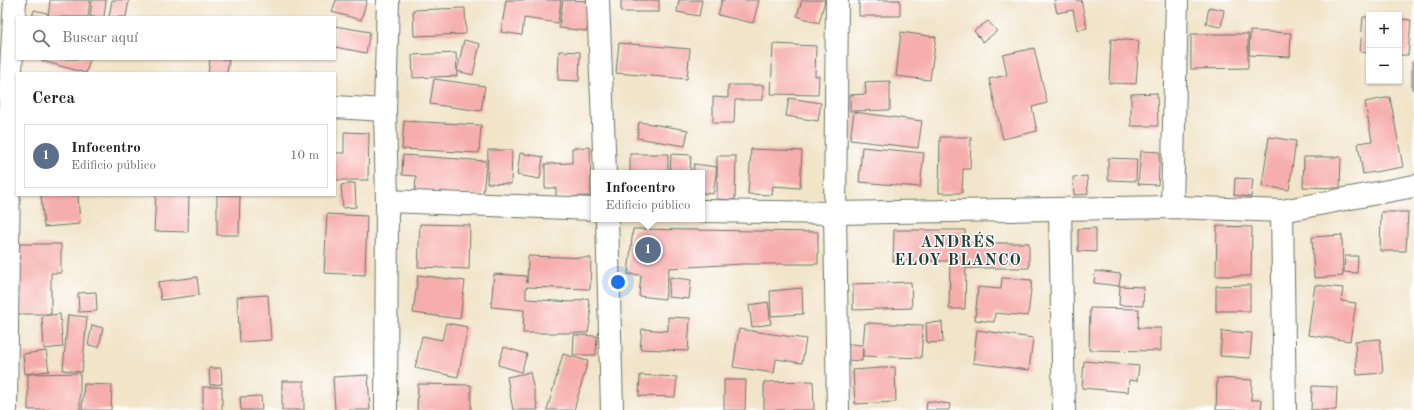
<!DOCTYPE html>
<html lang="es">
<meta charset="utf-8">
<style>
body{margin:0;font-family:"Old Standard TT",serif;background:#f6f6f6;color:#202124}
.controls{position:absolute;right:12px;top:12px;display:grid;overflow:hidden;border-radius:0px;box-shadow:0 1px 3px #0004}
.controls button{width:36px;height:36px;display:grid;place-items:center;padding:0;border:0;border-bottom:1px solid #e0e0e0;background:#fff;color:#202124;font:20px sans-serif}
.you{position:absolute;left:618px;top:282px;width:14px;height:14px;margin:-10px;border:3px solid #fff;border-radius:50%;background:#1a73e8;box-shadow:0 0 0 6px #1a73e833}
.badge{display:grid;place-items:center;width:26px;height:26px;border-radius:50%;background:#b5179e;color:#fff;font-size:13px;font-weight:700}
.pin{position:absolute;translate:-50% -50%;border:2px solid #fff;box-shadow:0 1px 4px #0006}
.popup{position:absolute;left:591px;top:170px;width:114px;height:52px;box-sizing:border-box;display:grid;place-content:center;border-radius:0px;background:#fff;filter:drop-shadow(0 1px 3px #0005);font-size:13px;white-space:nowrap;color:#757577}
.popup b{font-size:15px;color:#202124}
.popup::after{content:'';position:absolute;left:50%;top:100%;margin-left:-8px;border:8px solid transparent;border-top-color:#fff}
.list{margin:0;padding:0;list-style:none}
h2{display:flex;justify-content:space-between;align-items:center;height:52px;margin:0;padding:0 16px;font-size:17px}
h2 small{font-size:13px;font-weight:400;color:#757577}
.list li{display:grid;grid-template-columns:26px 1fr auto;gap:12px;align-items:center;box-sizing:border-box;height:64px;margin:0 8px 8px;padding:0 8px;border:1px solid #e0e0e0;border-radius:0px}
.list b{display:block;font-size:15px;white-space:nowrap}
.list p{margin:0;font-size:13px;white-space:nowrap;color:#757577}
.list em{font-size:13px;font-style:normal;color:#757577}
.icon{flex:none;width:22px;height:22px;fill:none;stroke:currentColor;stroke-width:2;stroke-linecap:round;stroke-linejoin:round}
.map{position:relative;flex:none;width:1414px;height:410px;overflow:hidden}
.search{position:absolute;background:#fff;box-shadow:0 1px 3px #0004;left:16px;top:16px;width:320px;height:44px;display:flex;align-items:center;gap:10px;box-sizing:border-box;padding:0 14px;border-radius:0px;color:#757577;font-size:15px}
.panel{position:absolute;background:#fff;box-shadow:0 1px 3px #0004;left:16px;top:72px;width:320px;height:124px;border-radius:0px}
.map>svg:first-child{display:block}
.building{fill:#f6aeac}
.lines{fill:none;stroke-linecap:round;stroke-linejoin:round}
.minor-casing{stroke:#687768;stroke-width:24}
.minor{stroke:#fff;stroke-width:22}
.labels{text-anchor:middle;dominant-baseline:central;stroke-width:3;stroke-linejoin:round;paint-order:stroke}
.district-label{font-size:16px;font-weight:bold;letter-spacing:1px;fill:#1f3d34;stroke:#fff}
</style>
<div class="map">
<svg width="1414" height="410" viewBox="0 0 1414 410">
<rect width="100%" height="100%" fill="#fff"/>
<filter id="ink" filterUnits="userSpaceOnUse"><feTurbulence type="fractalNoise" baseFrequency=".025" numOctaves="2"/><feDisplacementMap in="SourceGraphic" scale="8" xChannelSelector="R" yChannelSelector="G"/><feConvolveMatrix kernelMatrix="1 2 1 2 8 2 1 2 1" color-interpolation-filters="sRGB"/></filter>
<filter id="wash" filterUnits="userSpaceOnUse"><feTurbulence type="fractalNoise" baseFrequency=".012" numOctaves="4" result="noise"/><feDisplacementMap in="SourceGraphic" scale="16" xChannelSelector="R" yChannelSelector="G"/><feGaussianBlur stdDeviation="0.9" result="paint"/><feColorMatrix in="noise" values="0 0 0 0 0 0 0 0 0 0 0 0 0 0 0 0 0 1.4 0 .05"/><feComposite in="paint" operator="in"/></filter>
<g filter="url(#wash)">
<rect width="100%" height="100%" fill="#f1e4c9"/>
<g id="blocks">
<g class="building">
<path d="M50,0H90L88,17H48Z"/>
<path d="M92,0H106L104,17H90Z"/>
<path d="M112,0H129L126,17H109Z"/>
<path d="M336,0H367L361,20L332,12Z"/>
<path d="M506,0H561L558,23L524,18L522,35L501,32Z"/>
<path d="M563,0L591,1L587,31L559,28Z"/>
<rect x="621" y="0" width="38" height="12"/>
<path d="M679,0H702L699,16L677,12Z"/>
<path d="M722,0H759L753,23L718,15Z"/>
<path d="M802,0H825L819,23L797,16Z"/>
<rect x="859" y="0" width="41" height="16"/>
<path d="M1054,0H1081L1087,28L1077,30L1073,10L1057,13Z"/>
<path d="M1209,7L1224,10L1221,27L1206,24Z"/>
<path d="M465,8L466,34L414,36L413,10Z"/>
<path d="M34,10L47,13V17H32Z"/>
<path d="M1363,17H1369V53L1360,52Z"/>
<path d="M1399,19L1411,20L1408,55H1399Z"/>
<path d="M988,21L997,31L983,42L974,31Z"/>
<path d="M335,26L370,32L366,53L335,47Z"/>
<path d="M1250,31L1291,33L1290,57L1249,55Z"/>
<path d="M901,32L936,37L930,80L896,76Z"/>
<path d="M1191,34H1248V68L1191,69Z"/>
<path d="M1111,39L1139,41L1136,84L1109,83Z"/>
<path d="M464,40L480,44L473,75L457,71Z"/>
<path d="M619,43L690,49L687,79L616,73Z"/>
<path d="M773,44L816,46L815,76H819L818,95L771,94Z"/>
<path d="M1034,48L1047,103L1032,107L1037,131L1003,139L989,79L1007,75L1003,55Z"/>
<path d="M559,51L580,52L579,81L558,80Z"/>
<path d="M456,53L457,76L413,78L412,55Z"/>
<path d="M42,59H90L86,73L42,61Z"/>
<path d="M210,59H229L227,73H208Z"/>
<rect x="1412" y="62" width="2" height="27"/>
<path d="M434,79L485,86L481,111L430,104Z"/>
<path d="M890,81V110L850,111V95L866,94L865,82Z"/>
<path d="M728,85H763V100H735L734,123H713V97L728,98Z"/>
<path d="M1157,93L1158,126H1131V94Z"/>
<path d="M1390,97L1403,167L1363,174L1358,143L1372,141L1365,102Z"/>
<path d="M789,98L821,103L818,121L786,116Z"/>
<path d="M854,112L922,121L918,148L850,140Z"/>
<path d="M404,121L481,125L479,153L402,149Z"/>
<path d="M639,122L688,130L685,146L637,138Z"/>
<path d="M344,132L369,133L368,180H335V153H344Z"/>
<path d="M940,137H971L970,169H963L962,193H939Z"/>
<path d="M1269,137L1296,141L1289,190L1262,186Z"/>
<path d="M590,147L591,196L556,197V188H545V164L572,163V148Z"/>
<path d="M862,147L924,153L920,187L859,182Z"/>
<path d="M751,149L802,151L800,188L773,186L772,195L748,194Z"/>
<path d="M488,150H512L511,184L487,183Z"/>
<path d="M1141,151L1160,152L1158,185L1138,184Z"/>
<path d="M520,153L543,157L540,179L517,175Z"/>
<rect x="630" y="154" width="38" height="19"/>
<path d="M671,154L691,155L690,173H670Z"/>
<path d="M403,155L486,161L483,196L415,192L416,176L402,175Z"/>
<path d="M717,156H736L735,200L717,199Z"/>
<path d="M1304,157H1341L1340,188L1303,187Z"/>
<path d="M1108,158L1137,159L1136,181L1108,180Z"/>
<path d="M694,164L717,167L713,194L702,193V173H693Z"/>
<path d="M1087,176L1088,194L1074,195L1073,177Z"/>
<path d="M1235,178L1253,179L1251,197L1234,195Z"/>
<path d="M355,183L356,207L343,208L341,185Z"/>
<path d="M41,195H78L80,224L44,227Z"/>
<path d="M156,195H189L188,232L154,231Z"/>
<path d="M217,195H240L239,235H217Z"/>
<path d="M1381,212H1408L1406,251H1380Z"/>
<path d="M327,214L367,216L365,275L324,273Z"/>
<path d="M420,224L470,225L469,269L418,267Z"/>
<path d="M1217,226L1252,227L1251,276H1216Z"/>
<path d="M1096,228V252L1078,251V229Z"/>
<path d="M633,229L818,232V264H742L669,268L665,299L639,296L641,275L628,274Z"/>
<path d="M894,230H965V243H1029V268H966L965,309H949L950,261H893Z"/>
<path d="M1342,235L1343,276L1314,278L1312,237Z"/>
<path d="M18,244H61V273H51V314H18Z"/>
<path d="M528,256L591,258L590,289L526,287V299L571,302L588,298L591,315L588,333H523L524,310L491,307L494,274L526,276L527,283Z"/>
<path d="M1345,256H1358L1357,273L1344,272Z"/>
<path d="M1095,271L1121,274L1119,286L1094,283Z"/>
<path d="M418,275L465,281L460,319L413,313Z"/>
<path d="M197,277L199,295L161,300L158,282Z"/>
<path d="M670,277L691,280L689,299L668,297Z"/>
<path d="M1002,278L1032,280L1028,316L995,313L994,322L975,320L978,287L1001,289Z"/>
<path d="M911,282L912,308L853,310V284Z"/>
<path d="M1250,285V311H1216V286Z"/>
<path d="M1315,285L1343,288L1341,301L1356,303L1350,341L1308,335Z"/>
<path d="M1120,286L1144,287L1143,306L1119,305Z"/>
<path d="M802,288L803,314L771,316L770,291Z"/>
<path d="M96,292L97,311L79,312L78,293Z"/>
<path d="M268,295L271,340L240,342L237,297Z"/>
<path d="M768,302L771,324L752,327L749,305Z"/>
<path d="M1090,308L1139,309L1138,328H1161V351L1089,350Z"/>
<path d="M60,314L63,347L44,349L42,316Z"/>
<path d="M68,315L87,317L82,372L63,370Z"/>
<path d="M668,317L690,318L688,351L640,349L642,329L668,331Z"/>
<path d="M942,322L943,342L927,343L926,323Z"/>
<path d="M446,323L468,327L458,377L415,368L422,336L442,340Z"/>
<path d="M865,323L923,325L921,358L863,356V347L862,361L847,360L849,344L863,345Z"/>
<path d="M92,325L103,328L99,347L88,345Z"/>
<path d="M739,329L806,339L802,363L776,359L774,373L733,367Z"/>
<path d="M977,330L1033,338L1029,370L973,363Z"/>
<path d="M1222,331L1252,333L1250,358L1220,356Z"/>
<path d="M574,335L597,336L596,355H573Z"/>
<path d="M1380,339L1383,373L1357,375L1355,341Z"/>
<path d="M504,347L527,354L521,372L498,365Z"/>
<path d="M46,351L49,371L25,374L23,354Z"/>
<path d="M563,354L588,361L574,410H547Z"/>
<path d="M1084,361L1139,366L1137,381L1129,380L1128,392L1082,388Z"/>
<path d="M895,367L896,402L855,404L853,370Z"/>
<path d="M209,368H221L222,384L210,385Z"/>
<path d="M530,372L538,410H513L507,377Z"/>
<path d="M80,373V410H28V374Z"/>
<path d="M368,375L370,410H335L333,377Z"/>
<path d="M640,375L677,377L675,397L639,396Z"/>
<path d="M1217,378L1252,380L1251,400H1262L1261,410H1216Z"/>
<path d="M724,380H746L745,410H724Z"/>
<rect x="282" y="381" width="22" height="29"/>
<path d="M813,381L814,410H764V382Z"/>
<path d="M84,384L112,385L111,410H82Z"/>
<path d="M418,384L471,385V410H417Z"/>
<path d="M1312,386L1337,387L1336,410H1311Z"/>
<rect x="203" y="387" width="19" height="23"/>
<path d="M261,396L262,410H241L240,397Z"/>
<path d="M927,401L950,404L949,410H926Z"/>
</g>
</g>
</g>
<g filter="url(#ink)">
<use href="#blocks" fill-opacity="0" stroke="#687768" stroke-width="1"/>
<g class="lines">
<defs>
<g id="minor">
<path d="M598,0L605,173"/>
<path d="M837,0L835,213L838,410"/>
<path d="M335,107L385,110"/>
<path d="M387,201L594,209"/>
<path d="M1172,207L1177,0"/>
<path d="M1060,209L1064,410"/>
<path d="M702,211L835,213L1172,207L1282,211L1414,186"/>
<path d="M1282,211L1285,410"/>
<path d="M607,219L612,410"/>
<path d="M6,410L10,87L15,0"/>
<path d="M386,410L387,201L385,110L388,0"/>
</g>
</defs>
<use href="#minor" class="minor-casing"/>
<use href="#minor" class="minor"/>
</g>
</g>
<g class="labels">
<g class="district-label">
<text x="958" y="243">ANDRÉS<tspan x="958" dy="18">ELOY BLANCO</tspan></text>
</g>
</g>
</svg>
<div class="controls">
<button>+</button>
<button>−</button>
</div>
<div class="you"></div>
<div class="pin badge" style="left:648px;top:250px;background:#5c6f8a">1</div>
<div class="popup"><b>Infocentro</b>Edificio público</div>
<div class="search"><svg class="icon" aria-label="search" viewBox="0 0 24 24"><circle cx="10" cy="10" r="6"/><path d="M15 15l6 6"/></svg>Buscar aquí</div>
<section class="panel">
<h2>Cerca<small></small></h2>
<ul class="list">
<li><span class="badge" style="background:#5c6f8a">1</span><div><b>Infocentro</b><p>Edificio público</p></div><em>10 m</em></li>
</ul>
</section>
</div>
